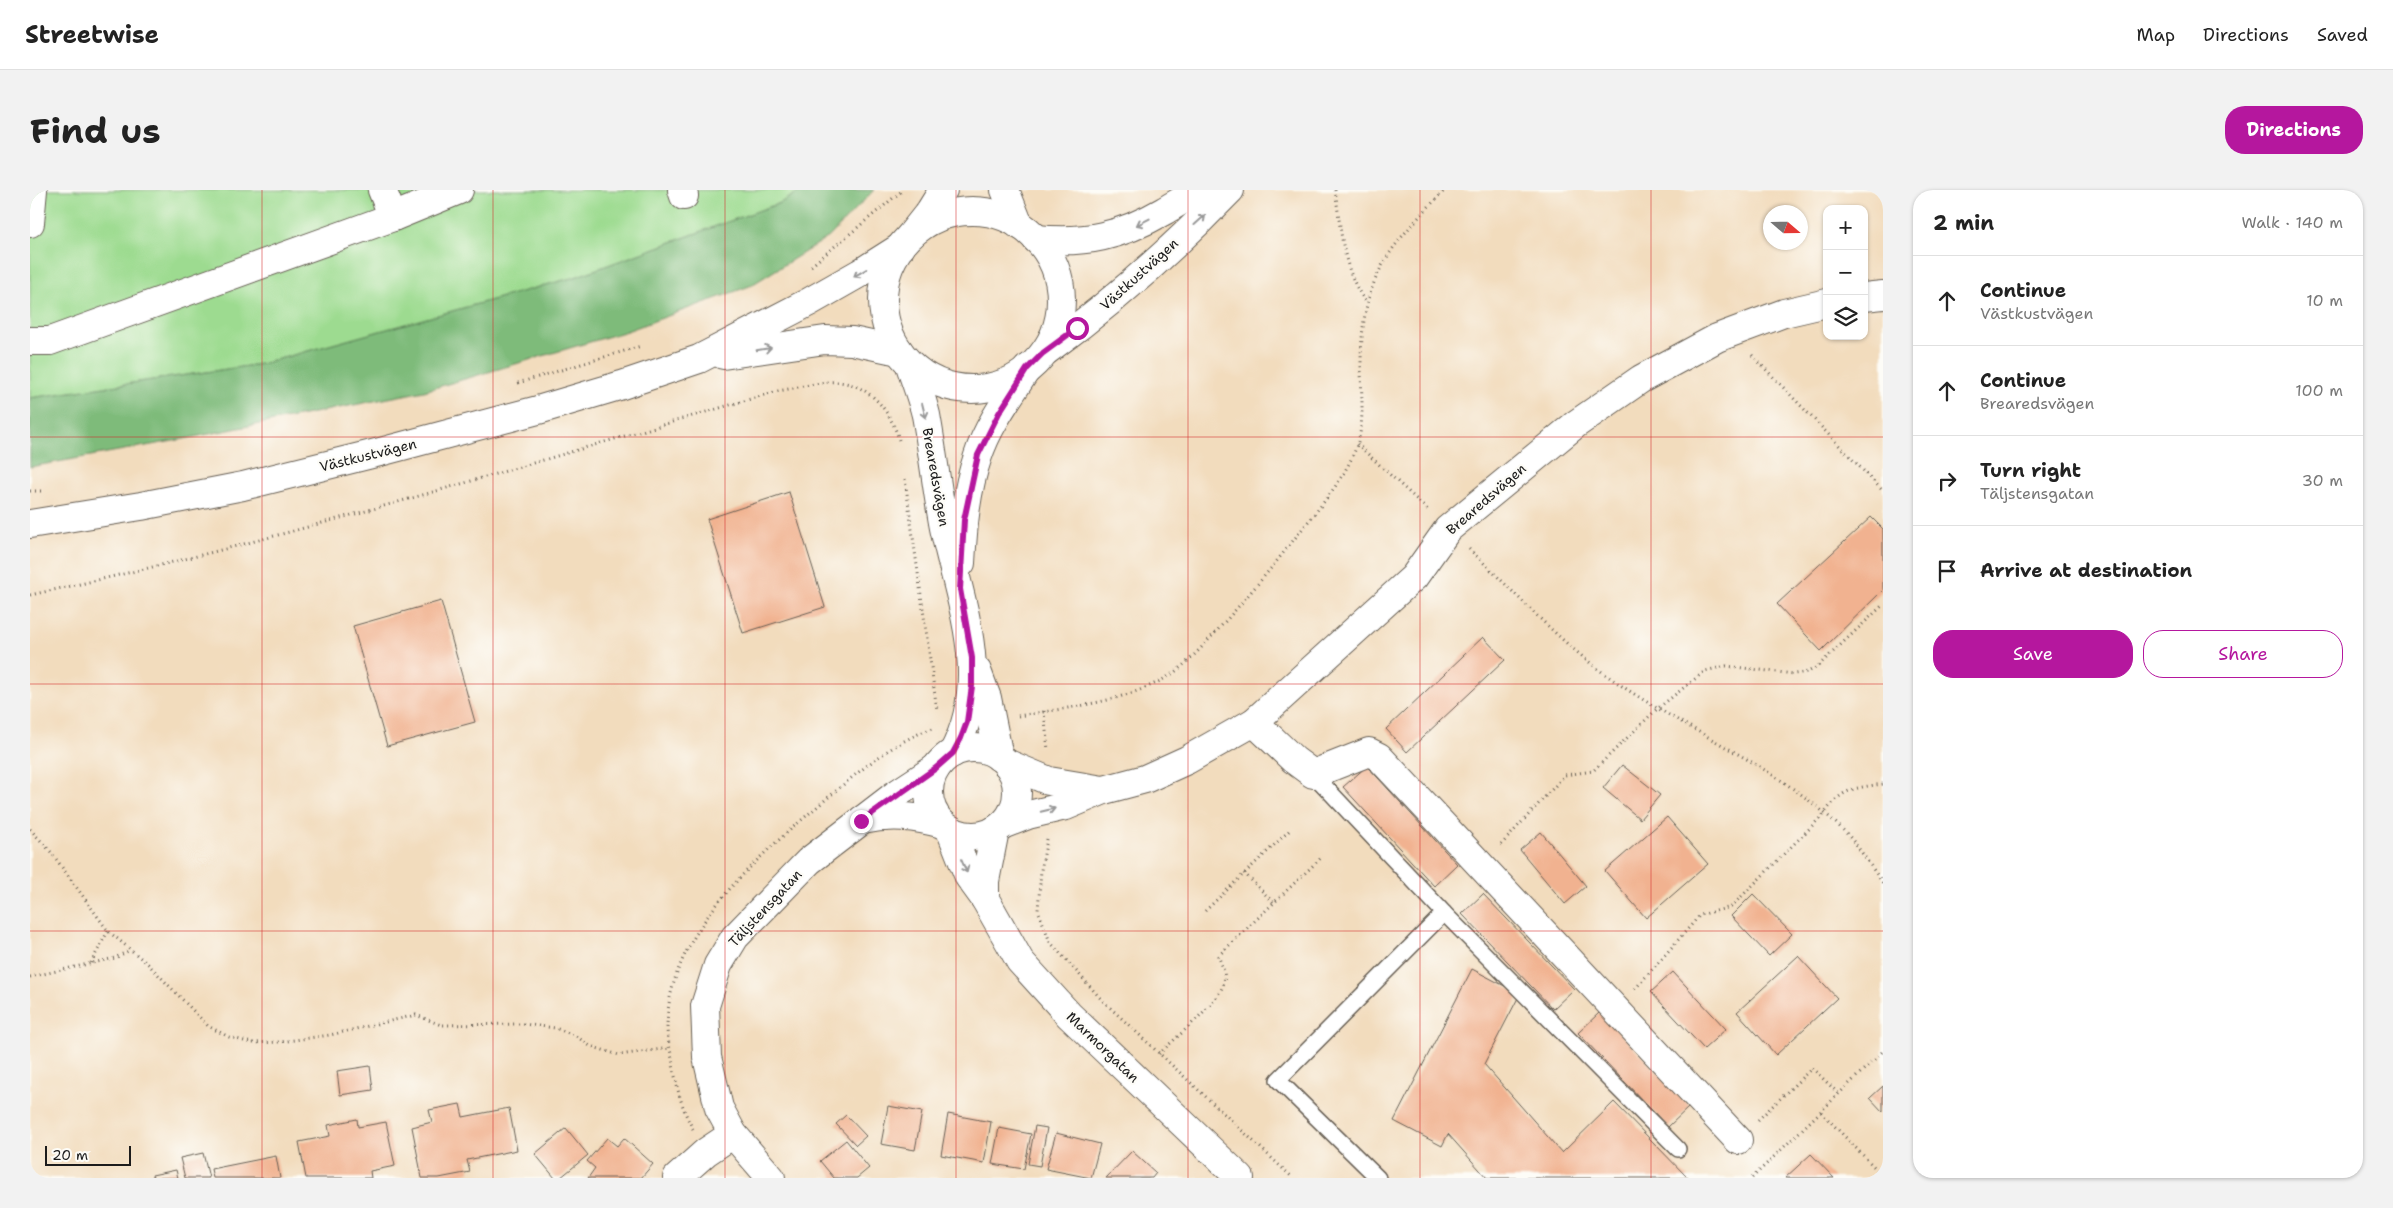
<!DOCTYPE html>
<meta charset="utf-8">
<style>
body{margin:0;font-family:"Shantell Sans",sans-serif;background:#f2f2f2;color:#222}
.controls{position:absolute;right:15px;top:15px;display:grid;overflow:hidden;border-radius:10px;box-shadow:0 1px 4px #0004}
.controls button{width:45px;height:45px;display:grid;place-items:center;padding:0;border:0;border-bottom:1px solid #e0e0e0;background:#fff;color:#222;font:25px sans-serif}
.compass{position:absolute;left:1733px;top:15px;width:45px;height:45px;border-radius:50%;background:#fff;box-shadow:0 1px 4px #0004;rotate:110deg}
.scale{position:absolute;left:15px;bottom:12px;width:86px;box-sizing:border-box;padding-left:5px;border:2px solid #1c1c1c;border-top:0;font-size:14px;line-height:18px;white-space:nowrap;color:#1c1c1c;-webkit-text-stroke:4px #fdfcf7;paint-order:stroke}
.stop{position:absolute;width:15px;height:15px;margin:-11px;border:4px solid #b5179e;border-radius:50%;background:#fff}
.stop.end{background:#b5179e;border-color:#fff;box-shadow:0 1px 5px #0008}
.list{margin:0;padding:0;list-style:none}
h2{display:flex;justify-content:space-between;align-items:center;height:65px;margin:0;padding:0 20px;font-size:21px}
h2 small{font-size:16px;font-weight:400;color:#767676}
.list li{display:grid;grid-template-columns:32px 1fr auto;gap:15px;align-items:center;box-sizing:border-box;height:90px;padding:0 20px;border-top:1px solid #e0e0e0}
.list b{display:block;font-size:19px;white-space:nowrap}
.list p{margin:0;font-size:16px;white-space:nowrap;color:#767676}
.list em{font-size:16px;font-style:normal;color:#767676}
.actions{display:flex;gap:10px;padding:15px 20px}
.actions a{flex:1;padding:11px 0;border:1px solid #b5179e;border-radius:20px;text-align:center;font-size:18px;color:#b5179e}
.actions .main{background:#b5179e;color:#fff}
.icon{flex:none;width:28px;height:28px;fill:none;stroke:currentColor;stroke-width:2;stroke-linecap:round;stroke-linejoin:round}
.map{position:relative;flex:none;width:1853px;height:988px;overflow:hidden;border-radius:20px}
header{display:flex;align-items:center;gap:30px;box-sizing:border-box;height:70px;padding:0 25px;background:#fff;border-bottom:1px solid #e0e0e0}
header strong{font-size:24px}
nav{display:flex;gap:28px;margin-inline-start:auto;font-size:18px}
.intro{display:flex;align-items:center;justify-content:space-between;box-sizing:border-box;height:120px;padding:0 30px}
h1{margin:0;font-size:35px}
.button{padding:12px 22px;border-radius:20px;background:#b5179e;color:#fff;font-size:18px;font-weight:700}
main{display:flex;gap:30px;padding:0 30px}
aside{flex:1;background:#fff;border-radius:20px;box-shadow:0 1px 4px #0004}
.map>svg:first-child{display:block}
.green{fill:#9ddb90;stroke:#5c7c56}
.forest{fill:#7ebb7a;stroke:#4d6c4b}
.building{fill:#f1b290}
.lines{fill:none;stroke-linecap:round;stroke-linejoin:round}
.service-casing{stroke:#675f54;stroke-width:18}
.minor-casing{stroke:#675f54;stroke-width:30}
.tertiary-casing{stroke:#675f54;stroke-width:30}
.path{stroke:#675f54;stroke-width:3;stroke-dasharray:1 4;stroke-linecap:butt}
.service{stroke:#fff;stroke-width:15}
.minor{stroke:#fff;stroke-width:28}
.tertiary{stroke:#fff;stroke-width:28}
.oneway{stroke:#999}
.route{stroke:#b5179e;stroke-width:6}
.grid{fill:none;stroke:#d62828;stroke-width:1;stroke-opacity:0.55}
.labels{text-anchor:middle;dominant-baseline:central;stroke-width:4.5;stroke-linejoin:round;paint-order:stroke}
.street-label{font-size:14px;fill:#1c1c1c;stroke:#fdfcf7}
</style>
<header>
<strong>Streetwise</strong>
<nav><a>Map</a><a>Directions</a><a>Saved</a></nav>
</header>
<div class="intro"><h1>Find us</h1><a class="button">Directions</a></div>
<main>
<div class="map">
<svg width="1853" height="988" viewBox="0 0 1853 988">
<rect width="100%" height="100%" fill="#fdfcf7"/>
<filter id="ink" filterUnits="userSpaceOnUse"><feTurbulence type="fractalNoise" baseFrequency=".02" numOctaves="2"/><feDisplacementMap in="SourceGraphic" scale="10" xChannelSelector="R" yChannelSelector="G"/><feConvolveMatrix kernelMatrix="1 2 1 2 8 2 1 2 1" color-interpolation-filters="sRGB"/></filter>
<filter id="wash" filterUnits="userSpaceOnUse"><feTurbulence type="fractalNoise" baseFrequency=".0096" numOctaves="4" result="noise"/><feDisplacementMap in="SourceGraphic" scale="20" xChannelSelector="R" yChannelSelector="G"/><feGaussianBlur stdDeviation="1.12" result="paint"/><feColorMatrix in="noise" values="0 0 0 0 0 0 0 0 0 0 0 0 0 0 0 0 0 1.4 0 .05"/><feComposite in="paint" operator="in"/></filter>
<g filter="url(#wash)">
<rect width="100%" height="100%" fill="#f2dcbd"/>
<path class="green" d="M0,0H772L750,13L545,87L231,174L0,208Z"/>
<path class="forest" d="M772,0H844L799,47L720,96L594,142L394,201L149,250L0,277V208L231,174L545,87L750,13Z"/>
<g id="blocks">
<g class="building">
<path d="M759,302L795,417L713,443L677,329Z"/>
<path d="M1841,327L1853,339V400L1791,461L1747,414Z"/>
<path d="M411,411L445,532L357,556L323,436Z"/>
<path d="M1453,447L1475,470L1377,562L1356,539Z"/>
<path d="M1592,575L1630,605L1610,629L1573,598Z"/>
<path d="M1337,576L1427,674L1404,696L1313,597Z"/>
<path d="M1637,627L1678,674L1616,728L1575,681Z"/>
<path d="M1511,642L1556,696L1535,714L1490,660Z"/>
<path d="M1453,704L1544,799L1523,819L1432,724Z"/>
<path d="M1723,704L1762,744L1739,766L1701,726Z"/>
<path d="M1768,766L1807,808L1746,865L1707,822Z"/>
<path d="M1442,779L1490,804L1454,874L1532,963L1584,912L1658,988H1457L1418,944L1412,956L1364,931Z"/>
<path d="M1643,782L1696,839L1674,859L1621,802Z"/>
<path d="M1570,822L1660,916L1638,937L1548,843Z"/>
<path d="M340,876L343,900L310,905L307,881Z"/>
<path d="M1853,896V922L1840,908Z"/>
<path d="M430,914L433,927L479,918L487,960L437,970L440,982L409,988H392L382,937L402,932L399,920Z"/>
<path d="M858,916L892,922L885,960L851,954Z"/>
<path d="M918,924L961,932L954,973L911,965Z"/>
<path d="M816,925L836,946L826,955L806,934Z"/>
<path d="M327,929L328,937L356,932L365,976L340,981L341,988H276L269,952L300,946L298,935Z"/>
<path d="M1005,936L1017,938L1010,976L998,974Z"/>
<path d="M536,938L558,965L530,988H525L505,964Z"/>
<path d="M969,938L1001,944L994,979L962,974Z"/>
<path d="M1026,943L1070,954L1061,988L1016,979Z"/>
<path d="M577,948L587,956L594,948L623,974L611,988H558L565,978L557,971Z"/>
<path d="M816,950L839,978L827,988H804L790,971Z"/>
<path d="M1102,961L1126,983L1122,988H1076Z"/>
<path d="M173,963L179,988H155L150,968Z"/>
<path d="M1781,964L1804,988H1755Z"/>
<path d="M246,966L250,988H183L181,979Z"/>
<path d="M146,980L148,988H123L122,985Z"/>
</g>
</g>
</g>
<g filter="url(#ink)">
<use href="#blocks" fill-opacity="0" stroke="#675f54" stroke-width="1"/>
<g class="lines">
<defs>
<g id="service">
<path d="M1283,584L1414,723L1248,890L1348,988"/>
<path d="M1414,723L1648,959"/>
</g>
<g id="minor">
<path d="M352,0L363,27"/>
<path d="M652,0L654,6"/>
<path d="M975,0L989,35"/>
<path d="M0,33L3,0"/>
<path d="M881,45L900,21L913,0"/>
<path d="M1834,107L1853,105"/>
<path d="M0,151H20L363,27L429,0"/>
<path d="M880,175C885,191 892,208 896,225C903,263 907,301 914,338C930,414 963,488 923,563"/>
<path d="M931,373C933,336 936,301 948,266C958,235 979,207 997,179"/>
<path d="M947,481L957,508L969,567"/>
<path d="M1224,532L1264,570L1283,584L1339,562L1349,567L1708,950"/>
<circle cx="943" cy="602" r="44"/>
<path d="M976,573L1019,591L1073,600"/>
<path d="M832,630C861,624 885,626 913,634"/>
<path d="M972,635L998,625L1036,616L1074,600L1115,589L1157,570L1224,532L1384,387L1418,339L1546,234L1611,189L1687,148L1754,123L1797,113"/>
<path d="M920,639L939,687L955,709L990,771L1039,825L1210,988"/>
<path d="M955,709V691L965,640"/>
<path d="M647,988L676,962L703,944"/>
<path d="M741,988L703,944L689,918L677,867L675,816L688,775L705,747L779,671L865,605L906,578"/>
</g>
<g id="tertiary">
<circle cx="942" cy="110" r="89"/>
<path d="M1006,49C1055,54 1091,46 1134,21C1146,14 1158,6 1171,0"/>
<path d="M1016,161C1081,114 1144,58 1200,0"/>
<path d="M693,165L795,150L822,151L869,161"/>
<path d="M0,334L111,316L213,296L350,262L508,220L592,195L669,169L779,112L830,83L871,57"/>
</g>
</defs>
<use href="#service" class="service-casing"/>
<use href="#minor" class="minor-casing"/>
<use href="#tertiary" class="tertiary-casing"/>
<g class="path">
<path d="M1305,0C1311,38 1312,80 1336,112"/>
<path d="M781,76L873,0"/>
<path d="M1722,165L1853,301"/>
<path d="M488,193L611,156"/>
<path d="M1327,254L1398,320"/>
<path d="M875,289L907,520"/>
<path d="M0,301H14"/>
<path d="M1439,359C1484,401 1525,448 1575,484C1651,540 1744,572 1812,639C1828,654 1840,676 1853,693"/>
<path d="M0,405C253,351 500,273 748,201C765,198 781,194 798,192C835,189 860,218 869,250"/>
<path d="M1014,521L1018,560"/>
<path d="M988,526C1035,518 1088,513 1130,491C1152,480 1168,461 1184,444C1211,414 1237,384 1262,352C1285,322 1314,292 1327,255C1335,232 1331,201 1331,176C1331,89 1356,60 1415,0"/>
<path d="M0,639L21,662L78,741L118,774L178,836L199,847L222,853L250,852L300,845L386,825L411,835L493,834L525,838L546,846L560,856L589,865L640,858"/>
<path d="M1017,649L1011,680L1008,720L1020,752L1073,811L1263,988"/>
<path d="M1471,655L1535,585L1563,581L1627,519L1675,481L1696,476L1764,484L1778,482L1787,477L1853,415"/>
<path d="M1214,683L1244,713"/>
<path d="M1175,721L1261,639"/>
<path d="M61,773L78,741"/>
<path d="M0,787L85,768L100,760"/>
<path d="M1605,799L1670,725L1701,717L1794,624C1812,598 1824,598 1853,594"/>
<path d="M1129,864C1145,848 1190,812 1194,792C1196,783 1192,775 1188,766L1293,666"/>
<path d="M1791,922L1853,986"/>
<path d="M1728,930L1782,878L1809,904"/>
<path d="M663,939C652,920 646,895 643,874C641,863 638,851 637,840C636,746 722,672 788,616C824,586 858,554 903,538"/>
<path d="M1722,988L1853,861"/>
</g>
<use href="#service" class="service"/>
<use href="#minor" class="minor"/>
<use href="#tertiary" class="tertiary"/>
</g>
<defs><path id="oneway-shaft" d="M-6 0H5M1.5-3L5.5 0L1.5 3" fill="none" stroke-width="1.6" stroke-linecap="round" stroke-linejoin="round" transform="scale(1.25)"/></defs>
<g class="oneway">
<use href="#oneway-shaft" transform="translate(1170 30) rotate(-42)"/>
<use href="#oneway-shaft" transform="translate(1113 32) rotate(153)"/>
<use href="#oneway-shaft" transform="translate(830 83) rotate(149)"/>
<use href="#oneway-shaft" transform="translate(734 159) rotate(-9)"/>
<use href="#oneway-shaft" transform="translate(894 221) rotate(76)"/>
<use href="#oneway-shaft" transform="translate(1018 620) rotate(-13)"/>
<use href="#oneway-shaft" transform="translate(934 676) rotate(66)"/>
</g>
</g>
<g class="lines" filter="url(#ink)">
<path class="route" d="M831,631L906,578L923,563L931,548L937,532L942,496V468L930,399L934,330L948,265L969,223L997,179L1013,163L1047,138"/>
</g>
<path class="grid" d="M232,0V988M463,0V988M695,0V988M926,0V988M1158,0V988M1390,0V988M1621,0V988M0,247H1853M0,494H1853M0,741H1853"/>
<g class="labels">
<g class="street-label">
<text transform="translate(1109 84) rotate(-42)">Västkustvägen</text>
<text transform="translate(338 265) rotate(-14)">Västkustvägen</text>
<text transform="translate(906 287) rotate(80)">Brearedsvägen</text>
<text transform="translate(1456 309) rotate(-41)">Brearedsvägen</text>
<text transform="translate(735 718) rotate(-47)">Täljstensgatan</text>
<text transform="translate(1073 857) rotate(44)">Marmorgatan</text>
</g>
</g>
</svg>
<div class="controls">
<button>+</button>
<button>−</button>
<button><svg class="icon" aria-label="layers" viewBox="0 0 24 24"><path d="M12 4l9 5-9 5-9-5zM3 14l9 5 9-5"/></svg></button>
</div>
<svg class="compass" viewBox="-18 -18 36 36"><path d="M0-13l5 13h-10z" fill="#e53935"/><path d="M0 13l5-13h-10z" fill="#767676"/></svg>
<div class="scale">20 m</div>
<div class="stop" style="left:1047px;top:138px"></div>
<div class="stop end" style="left:831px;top:631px"></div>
</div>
<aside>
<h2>2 min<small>Walk · 140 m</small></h2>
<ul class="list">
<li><svg class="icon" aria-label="ahead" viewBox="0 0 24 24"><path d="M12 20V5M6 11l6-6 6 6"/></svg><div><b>Continue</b><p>Västkustvägen</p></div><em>10 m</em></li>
<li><svg class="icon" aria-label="ahead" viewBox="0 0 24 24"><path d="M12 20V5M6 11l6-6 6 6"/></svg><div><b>Continue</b><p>Brearedsvägen</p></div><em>100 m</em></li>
<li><svg class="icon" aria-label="right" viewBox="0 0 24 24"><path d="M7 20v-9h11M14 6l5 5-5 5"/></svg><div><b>Turn right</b><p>Täljstensgatan</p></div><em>30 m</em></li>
<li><svg class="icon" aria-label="arrive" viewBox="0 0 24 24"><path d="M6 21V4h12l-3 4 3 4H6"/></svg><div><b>Arrive at destination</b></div></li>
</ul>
<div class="actions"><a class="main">Save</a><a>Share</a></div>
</aside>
</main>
